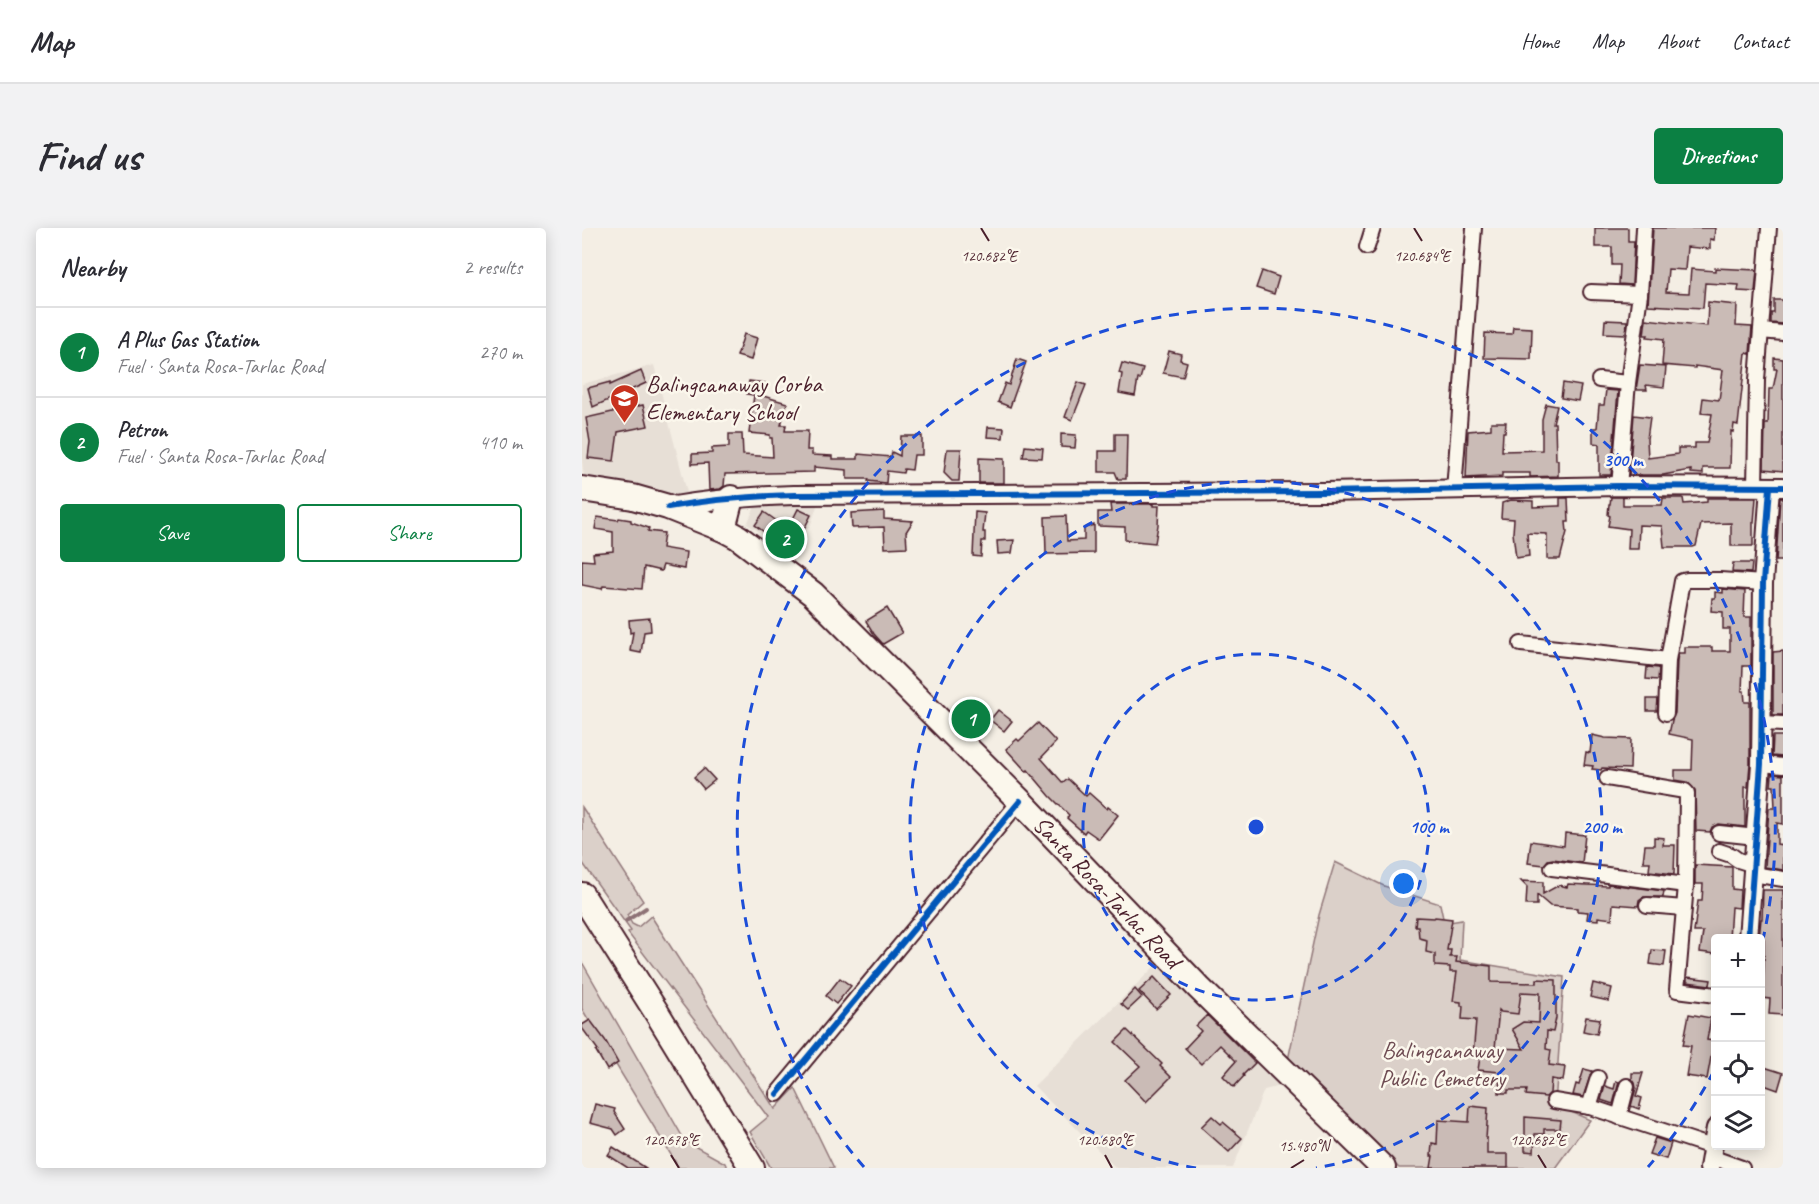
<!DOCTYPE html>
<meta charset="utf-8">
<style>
body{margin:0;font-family:Caveat,sans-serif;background:#f2f2f3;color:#2b2b33}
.controls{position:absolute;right:18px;bottom:18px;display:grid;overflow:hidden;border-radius:6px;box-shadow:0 3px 15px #0003}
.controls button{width:54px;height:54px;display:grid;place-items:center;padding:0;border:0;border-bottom:2px solid #e1e1e2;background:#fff;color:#2b2b33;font:30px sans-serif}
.you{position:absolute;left:822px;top:656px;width:21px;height:21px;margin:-15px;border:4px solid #fff;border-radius:50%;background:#1a73e8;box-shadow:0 0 0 9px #1a73e833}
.badge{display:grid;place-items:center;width:39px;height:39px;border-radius:50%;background:#0b8043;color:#fff;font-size:20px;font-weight:700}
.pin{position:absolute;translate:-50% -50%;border:3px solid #fff;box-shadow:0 2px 6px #0006}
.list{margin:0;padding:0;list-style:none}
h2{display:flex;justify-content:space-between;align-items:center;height:78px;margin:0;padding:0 24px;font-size:26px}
h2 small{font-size:20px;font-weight:400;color:#7c7c81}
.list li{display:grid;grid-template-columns:39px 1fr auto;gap:18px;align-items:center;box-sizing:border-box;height:90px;padding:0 24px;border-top:2px solid #e1e1e2}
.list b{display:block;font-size:22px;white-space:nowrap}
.list p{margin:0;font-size:20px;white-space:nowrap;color:#7c7c81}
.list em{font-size:20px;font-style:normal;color:#7c7c81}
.actions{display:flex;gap:12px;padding:18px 24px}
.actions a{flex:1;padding:14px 0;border:2px solid #0b8043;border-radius:6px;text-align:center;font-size:21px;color:#0b8043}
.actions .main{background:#0b8043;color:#fff}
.icon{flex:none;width:33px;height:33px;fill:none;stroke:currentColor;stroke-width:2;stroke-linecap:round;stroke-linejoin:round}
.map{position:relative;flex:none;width:1201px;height:940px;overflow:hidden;border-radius:6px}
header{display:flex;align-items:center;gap:36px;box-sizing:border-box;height:84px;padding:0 30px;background:#fff;border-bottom:2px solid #e1e1e2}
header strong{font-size:28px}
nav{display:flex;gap:33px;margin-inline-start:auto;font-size:21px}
.intro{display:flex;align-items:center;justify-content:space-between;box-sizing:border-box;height:144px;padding:0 36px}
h1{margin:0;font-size:42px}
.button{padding:15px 27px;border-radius:6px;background:#0b8043;color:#fff;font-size:21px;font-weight:700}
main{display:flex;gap:36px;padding:0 36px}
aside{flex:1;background:#fff;border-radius:6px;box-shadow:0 3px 15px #0003}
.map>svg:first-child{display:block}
.built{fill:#e7dfd6}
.green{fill:#dbd0c9;stroke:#92787a;stroke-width:1.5}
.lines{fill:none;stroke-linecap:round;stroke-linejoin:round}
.stream{stroke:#8d7174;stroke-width:4}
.building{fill:#cabbb6;stroke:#4a1f2b;stroke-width:1.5;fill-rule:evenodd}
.street-casing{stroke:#4a1f2b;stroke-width:18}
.secondary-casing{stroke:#4a1f2b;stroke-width:22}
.highway-casing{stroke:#4a1f2b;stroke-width:28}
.street{stroke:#fbf7ec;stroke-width:14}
.secondary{stroke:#fbf7ec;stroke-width:18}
.highway{stroke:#fbf7ec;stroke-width:24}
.cycleway-casing{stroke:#fbf7ec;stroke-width:10}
.cycleway{stroke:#0057b8;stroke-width:6}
.ticks{fill:none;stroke:#4a1f2b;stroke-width:2}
.ring{fill:none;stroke:#1d4ed8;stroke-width:3;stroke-dasharray:10 8}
.labels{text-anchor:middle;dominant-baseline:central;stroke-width:5;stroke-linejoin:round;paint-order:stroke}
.poi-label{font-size:24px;fill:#4a1f2b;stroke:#fbf7ec;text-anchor:start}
.street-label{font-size:24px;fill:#4a1f2b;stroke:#fbf7ec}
.park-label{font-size:24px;fill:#6e4b52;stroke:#fbf7ec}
.ticks-label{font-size:15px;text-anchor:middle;fill:#4a1f2b;stroke:#fbf7ec;stroke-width:5;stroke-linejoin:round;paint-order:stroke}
.centre{fill:#1d4ed8;stroke:#fbf7ec;stroke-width:3}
.ring-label{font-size:18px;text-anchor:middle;font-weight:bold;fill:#1d4ed8;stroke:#fbf7ec;stroke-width:5;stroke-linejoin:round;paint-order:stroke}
</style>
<header>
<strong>Map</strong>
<nav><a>Home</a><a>Map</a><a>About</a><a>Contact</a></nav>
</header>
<div class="intro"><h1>Find us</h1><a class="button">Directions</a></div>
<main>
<aside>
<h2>Nearby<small>2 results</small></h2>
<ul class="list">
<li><span class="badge">1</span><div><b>A Plus Gas Station</b><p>Fuel · Santa Rosa-Tarlac Road</p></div><em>270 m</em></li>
<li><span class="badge">2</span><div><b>Petron</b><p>Fuel · Santa Rosa-Tarlac Road</p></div><em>410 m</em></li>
</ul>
<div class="actions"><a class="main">Save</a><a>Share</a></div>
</aside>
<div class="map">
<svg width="1201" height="940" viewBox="0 0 1201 940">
<rect width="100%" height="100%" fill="#f4eee4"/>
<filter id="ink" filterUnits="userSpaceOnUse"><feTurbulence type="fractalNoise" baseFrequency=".0167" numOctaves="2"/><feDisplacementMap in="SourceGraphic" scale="12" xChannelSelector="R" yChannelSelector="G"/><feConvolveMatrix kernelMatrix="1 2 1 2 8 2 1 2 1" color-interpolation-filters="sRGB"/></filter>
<g filter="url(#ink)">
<g class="built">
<path d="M72,137L106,268L2,250L0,233V156Z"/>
<path d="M176,272H237L229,296L210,325L165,296Z"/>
<path d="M575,736L699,858L682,862L651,940H534L452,858Z"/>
</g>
<g class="green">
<path d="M0,579L61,673L45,687L50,696L56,699L69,688L193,881L213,860L252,940H189L168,904L186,889L46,705L49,703L0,634Z"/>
<path d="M753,634L802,658L858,676L861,690L868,694L880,692L878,732L982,749L973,877L1008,892L973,940H817L706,832L737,687Z"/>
<path d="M0,734L103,913L143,935L145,940H97L0,781Z"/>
</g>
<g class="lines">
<path class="stream" d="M44,693L64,680"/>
</g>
<g class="building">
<path d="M1013,0H1046V13H1052L1050,57L1037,56L1038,37H1030V19H1013Z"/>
<path d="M1071,0H1133L1132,12L1128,11V21L1105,19L1103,42L1086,41L1084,64L1107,65L1109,41L1133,43V40L1175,42L1173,64L1156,63L1157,57L1123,55L1121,80L1066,77Z"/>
<path d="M680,43L697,49L692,66L674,60Z"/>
<path d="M1192,72H1201V96L1189,95V85H1192Z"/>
<path d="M1126,74L1155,77L1154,98L1170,99L1168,126L1164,125L1156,197L1152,196L1151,204L1149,203L1148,240H1121V246L1109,245V242L1081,247H1047L1052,187L1068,189L1065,211L1066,230L1096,226V220H1113V215H1125L1130,186L1119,185L1121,170L1137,172L1141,142L1113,138V140L1080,137L1082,111L1065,109L1066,107H1062L1064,91L1125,98Z"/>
<path d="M1023,92L1045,93L1044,106L1022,105Z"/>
<path d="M931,99L950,100L949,131L902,130L903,105L930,106Z"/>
<path d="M162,106L175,110L169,132L155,128Z"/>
<path d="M587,123L599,126L598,132L605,134L601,149L581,145Z"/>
<path d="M1192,130L1201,131V243L1182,241L1183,196H1186L1187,161H1191L1195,141H1192Z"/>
<path d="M435,131L444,134L428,179L416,174L423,155L427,157Z"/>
<path d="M540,135L561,141L558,151H556L553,168L537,165L540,146L537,145Z"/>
<path d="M1058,137L1084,139L1082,159L1064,157L1065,162H1054Z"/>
<path d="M59,143L64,155L11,179L6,160L28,154V157Z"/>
<path d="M167,153L183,155L181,168L205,175L199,197H204L203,203H226L225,222H230V227L250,228V231H276V226L309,229L310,224L318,228L319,208H340V227H332L330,242L322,241L321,245L305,243L304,255L286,253L287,251H265V242L232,239V244L143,246L142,258L138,261L127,262L126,235L110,236V226L130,225V220L147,219V206H160L161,227L191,229L190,210H188V207L167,205L172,167L165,166Z"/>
<path d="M496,154L504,157L490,192L483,189Z"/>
<path d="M981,155L999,158L996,173L979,170Z"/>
<path d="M1024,162L1036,163L1029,247H1017V216L1011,215V200H1015L1017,177H1022Z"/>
<path d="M964,176L975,178L971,195H973L974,232H976V248L948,249V245H920V248L884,250L886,203L909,201V194H924L923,204H921L920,223L960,222V191Z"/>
<path d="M61,177L66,198L36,204L32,233L6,230L8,214L4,190Z"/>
<path d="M406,199L422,200L421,210L405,209Z"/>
<path d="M479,206L494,207L493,220L479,219Z"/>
<path d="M533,206H545L544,251H536L533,244H517V223H533Z"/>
<path d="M443,218L461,220L460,230L441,229Z"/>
<path d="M365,221H379L377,253H370L362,245Z"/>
<path d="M397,230L422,231V255H397Z"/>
<path d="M1029,269H1041V277H1080L1081,270H1101L1102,276L1125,274V270H1174L1172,294H1171V318H1149V295L1119,296L1114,318L1111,319H1082L1080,298L1057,297L1056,321H1046L1047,301L1026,298L1028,288L1026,287L1027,276H1028Z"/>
<path d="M978,270H986L987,294H984L985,304L978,331H965V306L945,305L947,328L934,330L931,305L932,291L919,290L920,275L929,272L951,273V279L976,278H978Z"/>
<path d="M1198,270H1201V333H1194Z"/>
<path d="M528,276H571V278H577L576,297L573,315L543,312V299L516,298V284H529Z"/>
<path d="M216,281L229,287L216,313L191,301L186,307L173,297L182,284L206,301Z"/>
<path d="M302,283V291L331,293L324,304L325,319L303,320L302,299L270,300L269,285Z"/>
<path d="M393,284L403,285L401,304H403V313H400L399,329L391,328Z"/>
<path d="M484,288L485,313L502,312V300L512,297V325L464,326L463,289Z"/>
<path d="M15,289L36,292L37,290L49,292V294L67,300L66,303L82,305L80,320L104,324L102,341L81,337L79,343L62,339L60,361L21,358L20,361L0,357V332L12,333L11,325L31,323V304L13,301Z"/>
<path d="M432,312L430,325L416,326L415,313Z"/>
<path d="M1151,335H1170L1169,345L1150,344Z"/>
<path d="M1141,361L1163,363L1162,389H1169V438H1161L1160,463H1162L1163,474H1168V536L1166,559H1163V599L1137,596L1130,599L1128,604L1114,603L1113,562L1105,554L1093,552V542H1110L1111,511L1087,506L1090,492L1093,485L1095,433L1096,425H1102V419H1130V423H1148V401H1141V384L1129,383L1130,370H1133V364L1141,365Z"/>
<path d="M305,380L320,405L301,416L292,406L284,393Z"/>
<path d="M68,390L69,403L62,404L59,425L48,423L51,404L48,405L47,392Z"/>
<path d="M1201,423V487H1191V424Z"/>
<path d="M1065,439L1077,440L1076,452L1064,451Z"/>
<path d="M1065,471H1076L1075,483H1065Z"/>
<path d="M416,482L430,493L422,503L408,492Z"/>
<path d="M456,495L474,514L459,530L481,555L486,551L504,568L507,565L525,581L526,579L536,587L517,611L504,602L502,605L485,590L487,587L468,568L446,542L444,543L424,521L435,511L437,513Z"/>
<path d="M1010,507L1023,510L1049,511L1048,541L1020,540L1019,542L1010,541L1011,538L1002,537L1004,524L1008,525Z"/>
<path d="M1191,508H1201V529L1190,528Z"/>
<path d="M122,540L133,552L122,561L112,549Z"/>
<path d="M1190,546L1201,547V596L1195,595V616L1201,617V642L1183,639L1187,580H1193L1192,558H1189Z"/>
<path d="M983,605L1003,607L1000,635L971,631L966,632L962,637L946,635L949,613L982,618Z"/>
<path d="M1072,609L1082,610L1081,617H1093L1092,646L1067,643L1068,634H1061L1063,617H1072Z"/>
<path d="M1113,637L1150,639V661L1158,662L1157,680L1149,679L1147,711H1134V726L1118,724L1121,704H1112L1116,673H1120L1121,656H1113Z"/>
<path d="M939,653L961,654V666L977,657L985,659L986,656L1026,658V656L1082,663L1081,669H1061L1057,672L1056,678L1031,676L1030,691L1016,689V692L1005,691L1006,684L995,683V680L968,678L955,667V677H944L945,659Z"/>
<path d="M1181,662H1201V787L1187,786L1188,771L1179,770V754H1181L1182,737V711H1177L1179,691H1180Z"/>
<path d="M834,689L852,690L853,689L870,691L865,722H869L868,729H875L874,734L909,738V754L955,755V751L974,752V790L971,804L965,803L964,821L969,822L967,837L983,839L981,853L969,851L968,865L964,869L944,867L945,862H926V865H917L918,844L896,842L898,829L891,828L894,792L880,791L881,778H879V774L871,773L875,744H868V739L853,738V726L844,724L845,712L837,710L836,698H833ZM939,764L958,765L957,795L941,794L930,801L942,821L913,820L917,782L919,784L936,786Z"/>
<path d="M1070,722L1084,723L1082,738L1068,736Z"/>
<path d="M572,749L589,767L574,781L557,763Z"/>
<path d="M1105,749L1129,752L1128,757L1105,754Z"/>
<path d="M258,750L269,758L254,776L244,768Z"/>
<path d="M1011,755L1030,760L1027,773L1008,769Z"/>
<path d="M553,761L560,769L546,782L539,776Z"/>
<path d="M1107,786L1129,790L1125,812L1132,813L1125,851L1104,848L1109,818L1101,817Z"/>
<path d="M625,787L673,835L661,847L662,848L652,859L641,848L654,833L638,817L619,836L603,820L619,803L614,798Z"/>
<path d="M1004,789L1018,791L1015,806L1001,803Z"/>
<path d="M8,792L23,812L36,835L25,842L14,823L16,822L0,800V797Z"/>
<path d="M545,802L580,836L578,838L589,849L564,874L543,852L558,838L533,814Z"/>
<path d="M1179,838L1201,845L1196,862L1179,856Z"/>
<path d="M1002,841L1010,843L1001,869L991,867L994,856L997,857Z"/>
<path d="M1050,845H1061L1054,868L1060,870L1057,881L1049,878L1054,860L1053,855L1050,851Z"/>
<path d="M1034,853L1037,854L1031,876L1019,872L1023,858L1032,861Z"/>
<path d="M13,876L33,881L32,884L43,901L35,907L31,901L8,895Z"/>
<path d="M888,878L906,880L904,911H905V926H926V940H849L851,928H849L850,915L855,916L856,892L887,894Z"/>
<path d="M630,888L639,896L641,894L660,910L647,924L619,899Z"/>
<path d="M943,889L979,892L978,901H962V906H953L952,924L943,923Z"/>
<path d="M1073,910L1089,915L1084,931L1067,926Z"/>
<path d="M31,919L64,940H46L26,927Z"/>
</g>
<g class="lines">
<defs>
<g id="street">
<path d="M785,19L791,0"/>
<path d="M1009,64L1058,66"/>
<path d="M1179,103L1201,105"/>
<path d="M1017,152L1046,155"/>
<path d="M1037,258L1046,155L1058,66L1062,0"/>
<path d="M1173,258L1175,152L1187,0"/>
<path d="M872,262L892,0"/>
<path d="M939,416L1086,432L1100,353L1105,352H1138L1181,355"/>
<path d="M1084,485L1086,432"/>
<path d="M1180,495L1201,496"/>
<path d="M1179,536L1201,538"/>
<path d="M1025,550L1103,563L1105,565L1104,657L1095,762L1134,767"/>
<path d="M1137,605L1174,609"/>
<path d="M1137,623L1149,627L1156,632L1172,637"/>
<path d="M970,640L1104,657"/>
<path d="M1171,646L1201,651"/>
<path d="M1065,677L1102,680"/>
<path d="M195,866L438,573"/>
<path d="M972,873L1008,879L1130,919"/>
<path d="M1007,879L1016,850"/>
<path d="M1037,889L1045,858"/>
<path d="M1129,929L1160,940"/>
</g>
<g id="secondary">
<path d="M86,279C128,272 170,268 212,267L743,264L1037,258L1201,259"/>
<path d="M1166,710L1179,536L1181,355L1188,259"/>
<path d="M1127,940L1134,900"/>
</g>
<g id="highway">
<path d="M0,261L51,269L86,279L141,301L156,309L231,366L438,573L617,760L801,940"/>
<path d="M141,301L149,270"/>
<path d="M0,667L75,785L170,940"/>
</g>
</defs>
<use href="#street" class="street-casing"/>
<use href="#secondary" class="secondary-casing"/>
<use href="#highway" class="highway-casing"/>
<use href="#street" class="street"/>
<use href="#secondary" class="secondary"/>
<use href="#highway" class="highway"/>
<defs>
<g id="cycleway">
<path d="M86,279C128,272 170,268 212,267L743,264L1037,258L1201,259"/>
<path d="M1166,710L1179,536L1181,355L1188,259"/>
<path d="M195,866L438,573"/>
</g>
</defs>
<use href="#cycleway" class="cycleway-casing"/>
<use href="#cycleway" class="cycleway"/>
</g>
</g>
<path class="ticks" d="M399,0L407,13M832,0L840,13M89,927L97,940M523,927L530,940M956,927L964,940M709,940L722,932"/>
<g class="ring">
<circle cx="674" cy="599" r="173"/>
<path d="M614 940A346 346 0 1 1 734 940"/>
<path d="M1132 843A519 519 0 0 1 1066 939M282 939A519 519 0 1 1 1179 720"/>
</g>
<defs>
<symbol id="school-pin" viewBox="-11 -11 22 30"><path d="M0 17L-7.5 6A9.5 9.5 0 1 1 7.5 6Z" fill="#c8321e" stroke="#fbf7ec"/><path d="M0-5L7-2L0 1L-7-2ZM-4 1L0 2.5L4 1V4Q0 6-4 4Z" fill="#fff"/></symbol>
</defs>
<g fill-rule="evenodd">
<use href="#school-pin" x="26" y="154" width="33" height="45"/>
</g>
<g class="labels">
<g class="poi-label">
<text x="64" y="156">Balingcanaway Corba<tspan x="64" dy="28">Elementary School</tspan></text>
</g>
<g class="street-label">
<text transform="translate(525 664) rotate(46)">Santa Rosa-Tarlac Road</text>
</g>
<g class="park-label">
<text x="860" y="822">Balingcanaway<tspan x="860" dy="28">Public Cemetery</tspan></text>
</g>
</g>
<g class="ticks-label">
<text x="407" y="33">120.682°E</text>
<text x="840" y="33">120.684°E</text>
<text x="89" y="917">120.678°E</text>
<text x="523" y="917">120.680°E</text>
<text x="956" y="917">120.682°E</text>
<text x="722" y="923">15.480°N</text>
</g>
<circle cx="674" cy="599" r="9" class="centre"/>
<g class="ring-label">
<text x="1041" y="238">300 m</text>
<text x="847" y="605">100 m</text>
<text x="1020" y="605">200 m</text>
</g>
</svg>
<div class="controls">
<button>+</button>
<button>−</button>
<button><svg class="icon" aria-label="locate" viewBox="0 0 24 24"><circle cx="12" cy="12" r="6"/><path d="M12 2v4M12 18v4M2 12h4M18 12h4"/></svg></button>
<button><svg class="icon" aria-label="layers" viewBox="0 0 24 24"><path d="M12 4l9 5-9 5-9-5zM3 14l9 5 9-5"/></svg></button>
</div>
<div class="you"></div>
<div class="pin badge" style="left:389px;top:491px">1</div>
<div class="pin badge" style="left:203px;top:311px">2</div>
</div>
</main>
